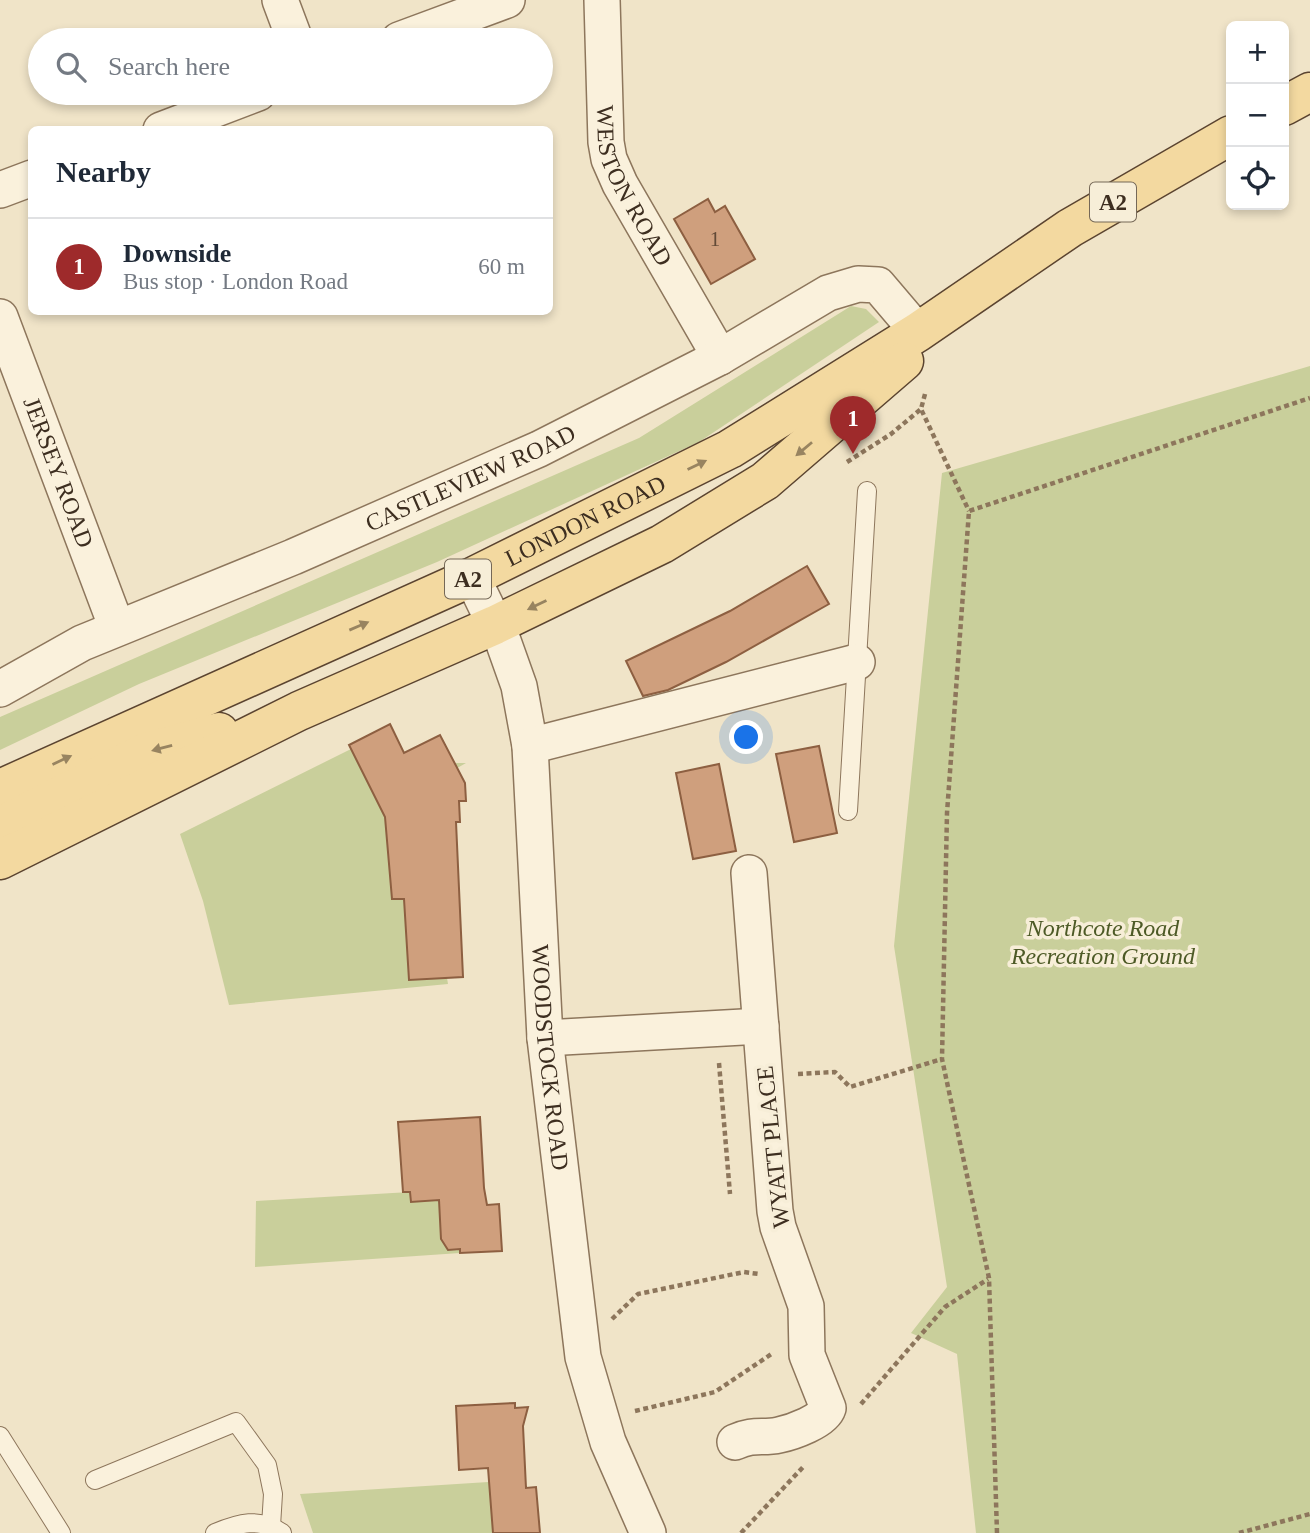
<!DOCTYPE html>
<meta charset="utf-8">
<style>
body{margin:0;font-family:Georgia,serif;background:#f2f2f3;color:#1f2937}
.controls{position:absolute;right:21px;top:21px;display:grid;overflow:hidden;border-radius:10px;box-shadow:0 4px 10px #0003}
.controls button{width:63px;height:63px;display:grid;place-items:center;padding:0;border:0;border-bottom:2px solid #e0e1e3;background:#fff;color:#1f2937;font:35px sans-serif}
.you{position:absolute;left:747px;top:738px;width:24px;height:24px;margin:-18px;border:5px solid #fff;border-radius:50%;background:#1a73e8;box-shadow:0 0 0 10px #1a73e833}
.badge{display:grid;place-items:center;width:46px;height:46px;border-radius:50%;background:#9e2a2b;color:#fff;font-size:23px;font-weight:700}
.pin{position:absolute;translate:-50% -58px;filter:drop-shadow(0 2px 4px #0008)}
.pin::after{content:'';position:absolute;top:37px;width:24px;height:21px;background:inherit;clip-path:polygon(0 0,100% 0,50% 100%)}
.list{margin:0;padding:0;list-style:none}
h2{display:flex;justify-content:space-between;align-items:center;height:91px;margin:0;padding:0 28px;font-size:30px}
h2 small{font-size:23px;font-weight:400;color:#747a83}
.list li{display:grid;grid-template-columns:46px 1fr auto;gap:21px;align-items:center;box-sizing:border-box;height:98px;padding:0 28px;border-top:2px solid #e0e1e3}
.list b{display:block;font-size:26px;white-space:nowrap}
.list p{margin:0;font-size:23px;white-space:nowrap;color:#747a83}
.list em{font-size:23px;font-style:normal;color:#747a83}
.icon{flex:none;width:38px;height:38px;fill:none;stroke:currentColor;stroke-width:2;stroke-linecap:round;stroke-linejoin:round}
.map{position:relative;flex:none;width:1310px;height:1533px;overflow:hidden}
.search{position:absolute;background:#fff;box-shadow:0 4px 10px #0003;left:28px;top:28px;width:525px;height:77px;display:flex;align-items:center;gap:18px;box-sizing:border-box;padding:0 24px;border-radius:38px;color:#747a83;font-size:26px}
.panel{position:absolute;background:#fff;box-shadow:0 4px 10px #0003;left:28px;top:126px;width:525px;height:189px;border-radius:10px}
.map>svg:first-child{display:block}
.green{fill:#c9cf9b}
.building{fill:#cf9f7d;stroke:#8d5f41;stroke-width:2}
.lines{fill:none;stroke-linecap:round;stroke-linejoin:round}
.lane-casing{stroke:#8d765c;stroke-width:20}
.street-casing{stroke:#8d765c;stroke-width:38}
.primary-casing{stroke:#5b4430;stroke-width:41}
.path{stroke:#8d765c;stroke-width:4.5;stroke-dasharray:5 3.5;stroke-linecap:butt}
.lane{stroke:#faf1dc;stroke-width:18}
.street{stroke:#faf1dc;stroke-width:35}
.primary{stroke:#f3d9a0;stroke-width:38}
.oneway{fill:#988460}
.labels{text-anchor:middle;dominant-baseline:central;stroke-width:7;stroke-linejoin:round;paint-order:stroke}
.number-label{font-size:21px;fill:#624a37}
.shield{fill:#f7eed8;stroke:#756857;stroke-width:2}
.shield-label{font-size:23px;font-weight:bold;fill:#3d2e20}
.street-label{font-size:24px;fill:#3d2e20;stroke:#f7eed8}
.park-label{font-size:24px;font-style:italic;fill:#4d5a26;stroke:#f7eed8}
</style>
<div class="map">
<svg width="1310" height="1533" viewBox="0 0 1310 1533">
<rect width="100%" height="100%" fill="#f0e4c8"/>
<g class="green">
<path d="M851,306L866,309L879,322L699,442L437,562L139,684L0,750V717L639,438Z"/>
<path d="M1310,366V1533H976L957,1354L911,1333L947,1287L894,946L942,473Z"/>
<path d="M351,749L377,801L454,763H466L452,771L390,861L392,899H404L409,980L447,978L448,984L229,1005L203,901L180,834Z"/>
<path d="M410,1192L411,1202L443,1200L460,1253L255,1267L256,1201Z"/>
<path d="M504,1481L506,1513L491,1515L493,1533H313L300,1494Z"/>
</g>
<g class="building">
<path d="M708,199L715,212L725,206L755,259L711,284L674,219Z"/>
<path d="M807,566L829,604L726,662L668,690L643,696L626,661L730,611Z"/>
<path d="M390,724L404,753L440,735L465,783L466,801H459L460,822H456L463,977L409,980L404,899H392L385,817L349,745Z"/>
<path d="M819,746L837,833L794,842L776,754Z"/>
<path d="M719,764L736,851L693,859L676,773Z"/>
<path d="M480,1117L484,1188L487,1205L499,1204L502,1251L460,1253V1249L448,1250L441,1239L439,1200L411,1202L410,1192H403L398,1122Z"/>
<path d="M515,1403V1408L528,1407L523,1426L526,1488L536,1487L540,1533H493L488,1468L459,1470L456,1406Z"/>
</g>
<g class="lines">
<defs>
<g id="lane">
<path d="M848,811L867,491"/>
<path d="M0,1436L61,1533"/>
<path d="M95,1480L236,1422L267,1465L273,1494L271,1526"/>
<path d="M215,1533C239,1523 259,1517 282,1533"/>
</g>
<g id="street">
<path d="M280,0L295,40"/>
<path id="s1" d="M602,0L606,142L609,159L620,184L720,357"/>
<path d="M399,40L507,0"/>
<path d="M161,130L258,93"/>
<path d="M0,190L32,178"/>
<path id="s2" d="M0,317L117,628"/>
<path id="s3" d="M472,577L503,641L519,686L530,746L545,1038L583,1357L608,1442L648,1533"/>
<path id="s4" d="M0,689L82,643L293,557L539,449L720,357L828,293L858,284L878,285L918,332"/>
<path d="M530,746L857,662"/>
<path d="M545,1038L761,1026"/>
<path d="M735,1442C755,1433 762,1439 779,1435C793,1432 824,1421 828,1408L807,1355L806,1306L778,1227L775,1211L749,873"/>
</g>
<g id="primary">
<path d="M1284,106L1310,92"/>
<path id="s5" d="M0,789L472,577L730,449L918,332L1070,228L1231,135"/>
<path d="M0,826L146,752L219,732"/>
<path d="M0,860L299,711L495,625L662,544L765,481L904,361"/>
</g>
</defs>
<use href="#lane" class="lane-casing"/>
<use href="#street" class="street-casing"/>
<use href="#primary" class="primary-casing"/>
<g class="path">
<path d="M925,394L921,409L969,511"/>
<path d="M847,462L891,434L921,409"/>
<path d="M719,1063L730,1194"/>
<path d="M798,1074L835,1072L850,1087L942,1059"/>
<path d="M612,1319L638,1294L744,1272L759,1274"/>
<path d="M861,1404L945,1307L988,1279"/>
<path d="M635,1411L715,1392L773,1353"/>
<path d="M741,1533L805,1465"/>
<path d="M997,1533L989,1278L942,1059L947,813L969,511L1310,398"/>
<path d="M1239,1533L1310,1514"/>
</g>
<use href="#lane" class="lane"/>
<use href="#street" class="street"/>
<use href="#primary" class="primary"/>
</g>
<defs><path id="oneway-solid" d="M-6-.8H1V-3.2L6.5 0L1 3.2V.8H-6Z" transform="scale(1.75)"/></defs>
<g class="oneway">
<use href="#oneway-solid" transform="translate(804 449) rotate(140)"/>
<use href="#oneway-solid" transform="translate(697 465) rotate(-26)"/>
<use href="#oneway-solid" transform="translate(537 605) rotate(154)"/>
<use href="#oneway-solid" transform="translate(359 626) rotate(-23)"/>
<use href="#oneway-solid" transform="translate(162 748) rotate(165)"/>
<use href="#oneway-solid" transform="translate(62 760) rotate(-25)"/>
</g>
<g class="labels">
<g class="number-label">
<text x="715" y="239">1</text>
</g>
<g class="shield">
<rect x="1090" y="182.5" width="46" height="39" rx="5"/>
<rect x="445" y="559.5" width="46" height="39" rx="5"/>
</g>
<g class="shield-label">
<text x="1113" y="202">A2</text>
<text x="468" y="579">A2</text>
</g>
<g class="street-label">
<text stroke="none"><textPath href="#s1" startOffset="192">WESTON ROAD</textPath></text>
<text stroke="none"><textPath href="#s2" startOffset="166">JERSEY ROAD</textPath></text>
<text stroke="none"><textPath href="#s4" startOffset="516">CASTLEVIEW ROAD</textPath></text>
<text stroke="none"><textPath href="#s5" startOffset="644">LONDON ROAD</textPath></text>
<text stroke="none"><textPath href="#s3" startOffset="492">WOODSTOCK ROAD</textPath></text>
<text transform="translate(773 1147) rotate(-96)">WYATT PLACE</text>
</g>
<g class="park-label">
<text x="1103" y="928">Northcote Road<tspan x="1103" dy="28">Recreation Ground</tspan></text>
</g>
</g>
</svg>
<div class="controls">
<button>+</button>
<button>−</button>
<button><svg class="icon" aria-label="locate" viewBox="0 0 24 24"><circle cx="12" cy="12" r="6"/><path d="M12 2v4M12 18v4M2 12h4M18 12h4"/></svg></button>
</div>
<div class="you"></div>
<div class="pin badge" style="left:853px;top:454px">1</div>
<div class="search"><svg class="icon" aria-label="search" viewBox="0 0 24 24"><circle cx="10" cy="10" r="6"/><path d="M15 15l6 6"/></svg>Search here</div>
<section class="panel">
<h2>Nearby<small></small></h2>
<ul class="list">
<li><span class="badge">1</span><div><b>Downside</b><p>Bus stop · London Road</p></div><em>60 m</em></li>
</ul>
</section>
</div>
